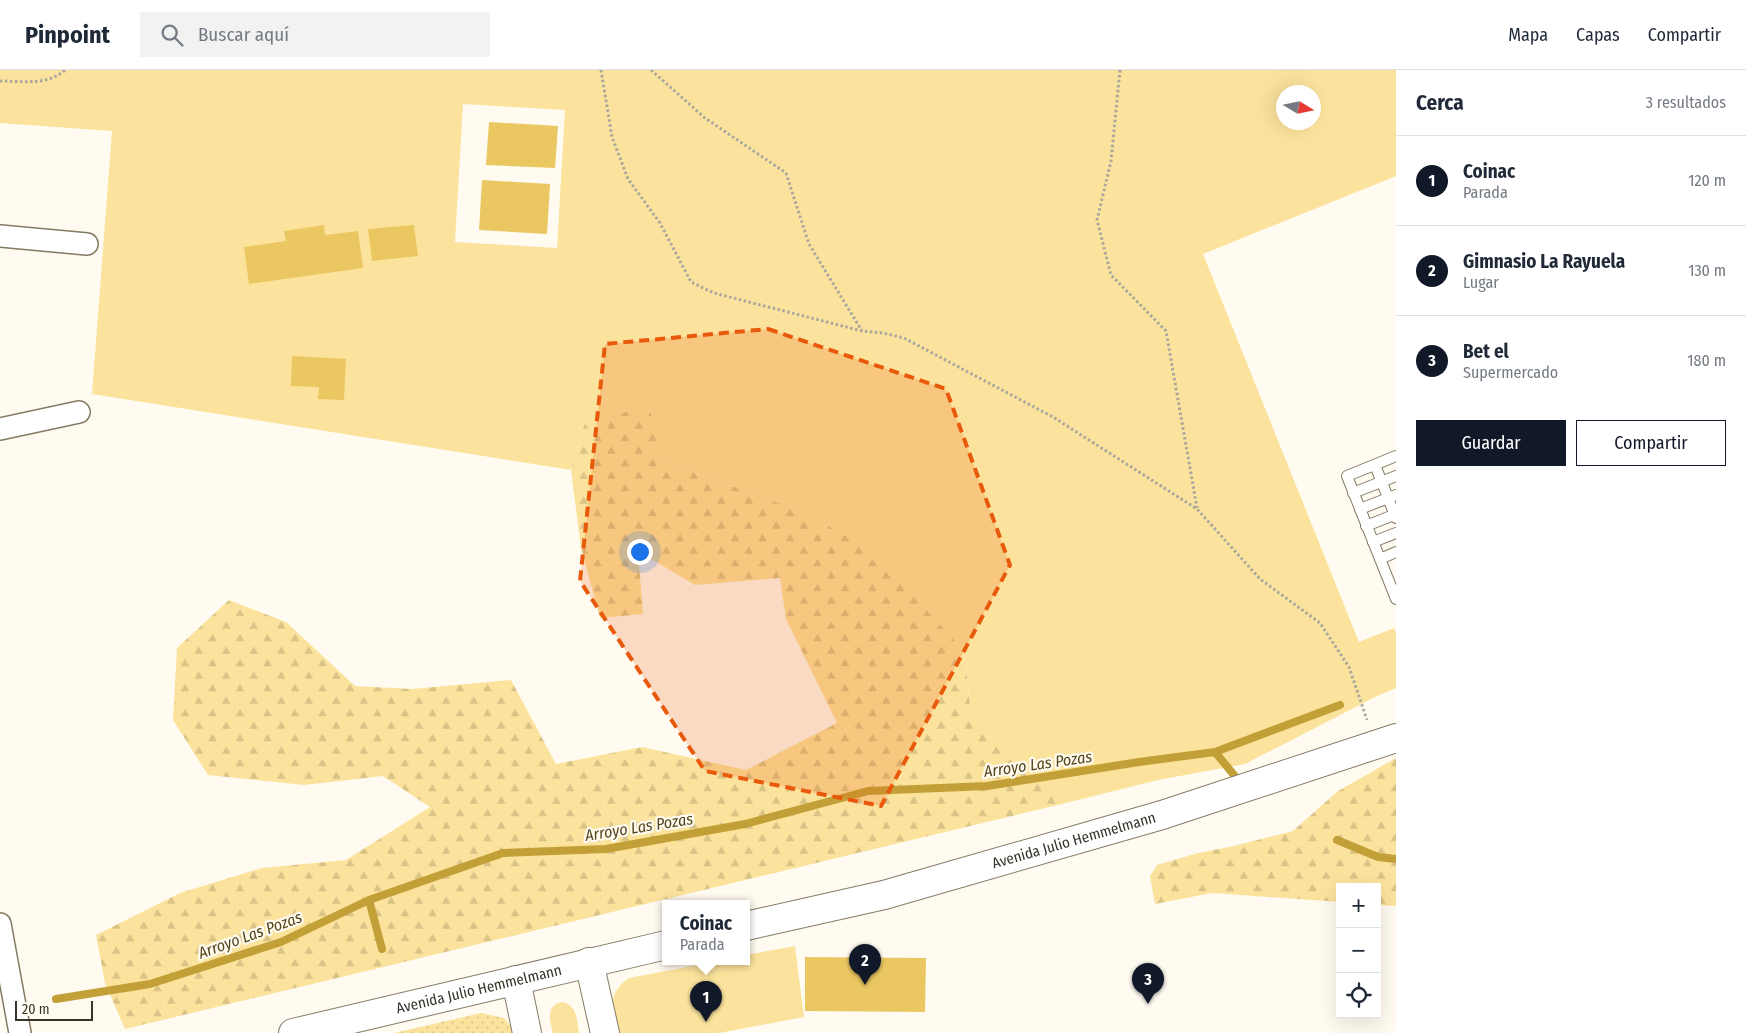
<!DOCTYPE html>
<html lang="es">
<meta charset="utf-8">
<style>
body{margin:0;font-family:"Fira Sans Condensed",sans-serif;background:#f2f2f3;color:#1f2937}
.controls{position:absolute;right:15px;bottom:15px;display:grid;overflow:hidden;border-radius:0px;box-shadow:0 5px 20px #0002}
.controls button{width:45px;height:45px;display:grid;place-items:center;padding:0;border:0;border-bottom:1px solid #e0e1e3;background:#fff;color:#1f2937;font:25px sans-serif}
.compass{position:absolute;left:1276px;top:15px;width:45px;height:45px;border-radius:50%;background:#fff;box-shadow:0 5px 20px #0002;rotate:100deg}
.scale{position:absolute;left:15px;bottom:12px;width:78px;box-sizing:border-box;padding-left:5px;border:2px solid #37342a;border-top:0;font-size:14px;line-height:18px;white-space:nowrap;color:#37342a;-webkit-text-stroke:4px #fffbf1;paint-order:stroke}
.you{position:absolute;left:639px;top:481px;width:18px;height:18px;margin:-12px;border:4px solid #fff;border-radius:50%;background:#1a73e8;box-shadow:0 0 0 8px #1a73e833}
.badge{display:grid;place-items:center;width:32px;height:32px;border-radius:50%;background:#111827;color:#fff;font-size:16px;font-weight:700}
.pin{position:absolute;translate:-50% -41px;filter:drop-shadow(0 1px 2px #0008)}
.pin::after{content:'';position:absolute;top:26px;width:18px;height:15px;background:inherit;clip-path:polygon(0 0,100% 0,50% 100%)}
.popup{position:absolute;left:662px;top:830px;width:88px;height:65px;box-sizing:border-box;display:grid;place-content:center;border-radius:0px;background:#fff;filter:drop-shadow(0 1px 4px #0005);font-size:16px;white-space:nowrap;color:#747a83}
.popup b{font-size:19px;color:#1f2937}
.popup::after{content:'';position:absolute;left:50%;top:100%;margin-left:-10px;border:10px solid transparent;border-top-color:#fff}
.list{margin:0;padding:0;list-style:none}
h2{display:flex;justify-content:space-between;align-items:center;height:65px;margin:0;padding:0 20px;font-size:21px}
h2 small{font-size:16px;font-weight:400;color:#747a83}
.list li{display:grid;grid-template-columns:32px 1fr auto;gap:15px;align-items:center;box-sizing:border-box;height:90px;padding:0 20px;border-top:1px solid #e0e1e3}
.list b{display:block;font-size:19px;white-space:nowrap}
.list p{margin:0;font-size:16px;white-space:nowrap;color:#747a83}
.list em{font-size:16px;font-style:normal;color:#747a83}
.actions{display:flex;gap:10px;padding:15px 20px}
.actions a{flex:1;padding:11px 0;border:1px solid #111827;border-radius:0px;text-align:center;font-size:18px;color:#111827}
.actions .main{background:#111827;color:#fff}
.icon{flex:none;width:28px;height:28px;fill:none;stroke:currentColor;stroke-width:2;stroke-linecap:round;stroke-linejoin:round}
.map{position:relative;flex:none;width:1396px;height:963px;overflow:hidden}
header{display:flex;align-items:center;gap:30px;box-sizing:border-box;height:70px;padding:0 25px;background:#fff;border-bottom:1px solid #e0e1e3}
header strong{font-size:24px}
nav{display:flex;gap:28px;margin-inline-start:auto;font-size:18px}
.search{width:350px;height:45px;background:#f2f2f3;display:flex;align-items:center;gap:12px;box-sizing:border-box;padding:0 18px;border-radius:0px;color:#747a83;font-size:19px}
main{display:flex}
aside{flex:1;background:#fff}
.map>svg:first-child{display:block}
.grass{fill:#fce39d;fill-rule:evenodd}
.forest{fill:url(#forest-firs)}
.park{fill:url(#park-dots)}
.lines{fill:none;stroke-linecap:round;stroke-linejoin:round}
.stream{stroke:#c3a037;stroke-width:8}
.building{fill:#ebc762}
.lane-casing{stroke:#837b63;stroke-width:12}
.street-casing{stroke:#837b63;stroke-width:24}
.secondary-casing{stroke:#837b63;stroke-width:30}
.highway-casing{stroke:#837b63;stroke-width:30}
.path{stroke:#aaa79d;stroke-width:3;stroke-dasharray:2.5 2.5;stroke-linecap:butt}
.lane{stroke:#fff;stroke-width:10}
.street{stroke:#fff;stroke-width:21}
.secondary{stroke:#fff;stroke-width:28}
.highway{stroke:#fff;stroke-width:28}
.marked{fill:#e8590c;fill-opacity:0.2;stroke:#e8590c;stroke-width:4;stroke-dasharray:10 6;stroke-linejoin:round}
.labels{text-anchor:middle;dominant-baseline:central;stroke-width:4.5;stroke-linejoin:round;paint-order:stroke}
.street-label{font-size:15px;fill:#37342a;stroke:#fffbf1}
.water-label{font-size:16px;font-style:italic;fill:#54461b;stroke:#fffbf1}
</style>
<header>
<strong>Pinpoint</strong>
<div class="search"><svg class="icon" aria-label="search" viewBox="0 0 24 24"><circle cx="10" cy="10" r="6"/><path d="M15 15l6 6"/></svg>Buscar aquí</div>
<nav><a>Mapa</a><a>Capas</a><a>Compartir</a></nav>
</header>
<main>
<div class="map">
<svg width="1396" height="963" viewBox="0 0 1396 963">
<defs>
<pattern id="forest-firs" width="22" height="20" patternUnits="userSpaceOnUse" patternTransform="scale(1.25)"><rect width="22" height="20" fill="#fce39d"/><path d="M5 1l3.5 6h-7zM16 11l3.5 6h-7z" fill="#d9c387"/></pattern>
<pattern id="park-dots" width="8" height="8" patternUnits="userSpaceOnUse" patternTransform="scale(1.25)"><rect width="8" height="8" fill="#fce39d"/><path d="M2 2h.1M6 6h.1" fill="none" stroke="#d9c387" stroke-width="1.8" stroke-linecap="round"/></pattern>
</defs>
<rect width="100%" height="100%" fill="#fffbf1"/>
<g class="grass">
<path d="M0,0H1396V106L1203,184L1359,572L1394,558L1396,563V618L1379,625L1245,694L1158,710L1074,731L1009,688L970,635L965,582L801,441L660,390L584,355L571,400L92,324L112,61L0,53ZM1284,22H1314V52H1284ZM463,34L565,40L557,178L455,172Z"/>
<path d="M795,876L804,947L719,963H619C613,938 605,925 629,908L719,891H746V885Z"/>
<path d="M562,932C577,935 577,950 579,963H553C550,950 545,936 562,932Z"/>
</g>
<g class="forest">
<path d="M649,335L660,390L801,441L846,466L896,507L965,582L970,635L1009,688L1074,731L125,959L105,913L96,865L180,823L262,798L346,790L430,737L383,706L304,715L208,705L173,650L177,578L229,530L286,552L355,616L412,619L511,610L556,694L642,677L746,700L837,653L786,549L780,508L695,515L638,481L643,544L600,548L581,478L571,400L584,355Z"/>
<path d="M1396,688V836L1377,835V817H1340V832L1212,823L1155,834L1150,806L1157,795L1198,783L1234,776L1293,761L1338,721Z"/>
</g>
<path class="park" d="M481,943L504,948L516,963H394Z"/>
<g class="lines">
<g class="stream">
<path d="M1215,682L1340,635"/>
<path d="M1337,770L1378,787L1396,789"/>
<path d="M369,830L382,879"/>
<path d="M56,929L150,914L281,872L369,830L503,783L606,779L745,754L868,721L987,716L1139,692L1215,682L1234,705"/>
</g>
</g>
<g class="building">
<path d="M489,52L558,56L555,98L486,95Z"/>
<path d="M482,110L550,114L547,164L479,160Z"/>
<path d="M324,155L325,165L358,161L363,198L249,214L244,177L286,171L284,161Z"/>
<path d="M414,155L418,186L372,191L368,159Z"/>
<path d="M292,286L346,289L344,330L318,329L319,317L291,316Z"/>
<path d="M805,887L926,888L925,942L805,941Z"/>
</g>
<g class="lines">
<defs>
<g id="lane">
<path d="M1396,386L1347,406L1396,529"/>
<path d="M1375,395L1396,448"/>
<path d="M1353,423L1396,406"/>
<path d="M1360,439L1396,425"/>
<path d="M1366,456L1396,444"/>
<path d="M1373,472L1396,463"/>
<path d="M1380,489L1396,482"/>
</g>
<g id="street">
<path d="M0,166L87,174"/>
<path d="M0,359L79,342"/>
<path d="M0,854L20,963"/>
</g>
<g id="secondary">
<path d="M589,892L605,963"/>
<path d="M516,910L527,963"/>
</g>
<g id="highway">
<path id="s1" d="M746,856L884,825L1162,745L1396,668"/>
<path id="s2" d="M293,963L666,875"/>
</g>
</defs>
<use href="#lane" class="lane-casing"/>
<use href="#street" class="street-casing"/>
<use href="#secondary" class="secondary-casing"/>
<use href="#highway" class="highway-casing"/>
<g class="path">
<path d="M601,0L612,67L628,109L660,153L691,212L714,223L862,261L883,263L904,268L1053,347L1197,439L1260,509L1320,553L1349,597L1367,650"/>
<path d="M651,0L705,48L786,103L809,174L862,261"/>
<path d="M1120,0L1111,91L1097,150L1111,205L1166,261L1197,438"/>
<path d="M0,11C21,11 48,16 65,0"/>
</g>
<use href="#lane" class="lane"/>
<use href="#street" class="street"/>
<use href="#secondary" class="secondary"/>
<use href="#highway" class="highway"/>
</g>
<path class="marked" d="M768,259L946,319L1010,495L881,736L705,701L580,511L605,274Z"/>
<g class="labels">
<g class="street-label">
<text stroke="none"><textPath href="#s1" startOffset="339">Avenida Julio Hemmelmann</textPath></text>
<text stroke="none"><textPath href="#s2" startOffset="191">Avenida Julio Hemmelmann</textPath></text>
</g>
<g class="water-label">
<text transform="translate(1038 694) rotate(-8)">Arroyo Las Pozas</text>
<text transform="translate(639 757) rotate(-9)">Arroyo Las Pozas</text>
<text transform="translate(250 865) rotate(-20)">Arroyo Las Pozas</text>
</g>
</g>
</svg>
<div class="controls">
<button>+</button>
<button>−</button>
<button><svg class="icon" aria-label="locate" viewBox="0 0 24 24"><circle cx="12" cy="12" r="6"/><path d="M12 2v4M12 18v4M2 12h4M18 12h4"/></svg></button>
</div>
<svg class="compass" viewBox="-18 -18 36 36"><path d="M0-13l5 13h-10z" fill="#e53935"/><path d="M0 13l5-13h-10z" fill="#747a83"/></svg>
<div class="scale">20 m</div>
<div class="you"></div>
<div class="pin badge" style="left:706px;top:952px">1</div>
<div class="popup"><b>Coinac</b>Parada</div>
<div class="pin badge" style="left:865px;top:915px">2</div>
<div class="pin badge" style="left:1148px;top:934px">3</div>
</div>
<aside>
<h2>Cerca<small>3 resultados</small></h2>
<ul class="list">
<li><span class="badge">1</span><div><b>Coinac</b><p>Parada</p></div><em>120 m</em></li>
<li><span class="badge">2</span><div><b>Gimnasio La Rayuela</b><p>Lugar</p></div><em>130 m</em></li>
<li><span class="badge">3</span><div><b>Bet el</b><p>Supermercado</p></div><em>180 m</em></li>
</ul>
<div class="actions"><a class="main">Guardar</a><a>Compartir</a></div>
</aside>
</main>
